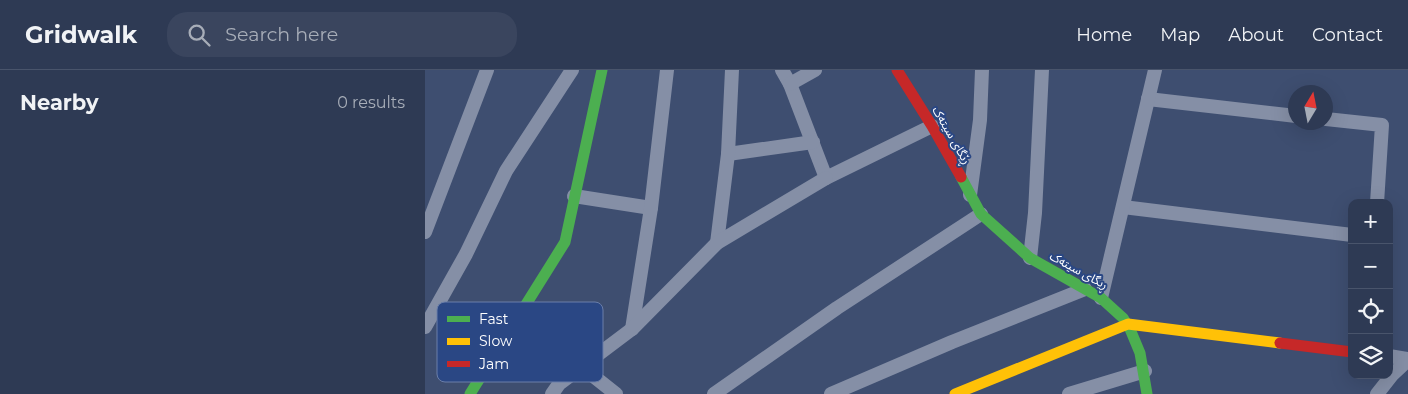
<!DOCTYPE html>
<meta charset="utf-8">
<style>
body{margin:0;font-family:Montserrat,"Noto Sans Arabic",sans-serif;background:#3a455e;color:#f1f3f6}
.controls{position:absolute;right:15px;bottom:15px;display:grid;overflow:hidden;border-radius:10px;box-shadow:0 5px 20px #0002}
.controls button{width:45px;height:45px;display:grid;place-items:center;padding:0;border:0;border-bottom:1px solid #49546b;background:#2e3a54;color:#f1f3f6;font:25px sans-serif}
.compass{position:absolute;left:863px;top:15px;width:45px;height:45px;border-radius:50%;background:#2e3a54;box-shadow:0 5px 20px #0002;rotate:10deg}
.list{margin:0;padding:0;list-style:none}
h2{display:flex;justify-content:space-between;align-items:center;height:65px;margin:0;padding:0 20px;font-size:21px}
h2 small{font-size:16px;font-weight:400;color:#a7adb8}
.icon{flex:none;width:28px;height:28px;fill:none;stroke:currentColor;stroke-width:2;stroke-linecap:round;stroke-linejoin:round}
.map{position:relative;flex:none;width:983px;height:324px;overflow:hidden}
header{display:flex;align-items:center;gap:30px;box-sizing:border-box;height:70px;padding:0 25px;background:#2e3a54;border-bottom:1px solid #49546b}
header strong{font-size:24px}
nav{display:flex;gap:28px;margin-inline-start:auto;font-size:18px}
.search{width:350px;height:45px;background:#3a455e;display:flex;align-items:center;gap:12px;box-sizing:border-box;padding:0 18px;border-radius:20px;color:#a7adb8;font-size:19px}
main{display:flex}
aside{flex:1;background:#2e3a54}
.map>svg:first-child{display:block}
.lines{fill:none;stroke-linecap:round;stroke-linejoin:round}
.street{stroke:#858fa6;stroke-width:14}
.fast{stroke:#4caf50;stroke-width:11}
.slow{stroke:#ffc107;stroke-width:11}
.jam{stroke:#c62828;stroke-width:11}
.labels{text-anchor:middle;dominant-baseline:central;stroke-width:4;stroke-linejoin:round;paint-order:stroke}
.street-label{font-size:12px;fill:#fff;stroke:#2a4784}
.key{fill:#2a4784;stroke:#6a7ea9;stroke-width:1}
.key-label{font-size:14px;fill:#fff}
</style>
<header>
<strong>Gridwalk</strong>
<div class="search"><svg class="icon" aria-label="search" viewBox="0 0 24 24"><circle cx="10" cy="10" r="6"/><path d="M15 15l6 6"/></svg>Search here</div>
<nav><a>Home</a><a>Map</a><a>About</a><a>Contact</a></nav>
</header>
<main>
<aside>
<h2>Nearby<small>0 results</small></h2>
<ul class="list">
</ul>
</aside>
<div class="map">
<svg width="983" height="324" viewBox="0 0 983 324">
<rect width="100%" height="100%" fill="#3e4e70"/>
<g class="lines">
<g class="street">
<path d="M357,0L365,14L401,108L507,56"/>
<path d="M365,14L390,0"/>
<path d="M723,29L871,46"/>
<path d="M901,49L957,55L952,133"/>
<path d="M303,84L388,72"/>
<path d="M545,125L555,50L557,0"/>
<path d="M149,126L226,138"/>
<path d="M698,137L927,165"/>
<path d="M0,162L62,0"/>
<path d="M292,173L303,84L307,0"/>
<path d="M605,188L610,143L617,0"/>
<path d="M676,228L730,0"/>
<path d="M0,257L41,184L81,101L147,0"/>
<path d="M207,259L226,138L242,0"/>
<path d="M964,286L983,289"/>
<path d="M157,297L191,324"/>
<path d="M127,324L134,314L207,259L292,173L401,108"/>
<path d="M289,324L412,238L556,144"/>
<path d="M406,324L527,272L660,219"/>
<path d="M644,324L720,301"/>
<path d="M952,324L967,305L983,290"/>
</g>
<g class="fast">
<path d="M536,107L556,144L605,188L676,228L698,248L705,259L715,283L722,324"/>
<path d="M45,324L140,172L177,0"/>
</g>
<path class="slow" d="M530,324L703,254L855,273"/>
<g class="jam">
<path d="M472,0L507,56L536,107"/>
<path d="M855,273L927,282"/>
</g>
</g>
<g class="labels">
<g class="street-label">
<text transform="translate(527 65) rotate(60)">ڕێگای سیتەک</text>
<text transform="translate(654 200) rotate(29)">ڕیگای سیتەک</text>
</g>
</g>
<rect x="12" y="232" width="166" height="80" rx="8" class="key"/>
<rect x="22" y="246" width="23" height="6" fill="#4caf50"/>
<rect x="22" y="268" width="23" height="7" fill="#ffc107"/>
<rect x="22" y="291" width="23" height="6" fill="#c62828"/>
<g class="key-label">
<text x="54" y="254">Fast</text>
<text x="54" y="276">Slow</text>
<text x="54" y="299">Jam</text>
</g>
</svg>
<div class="controls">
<button>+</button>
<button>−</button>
<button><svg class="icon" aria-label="locate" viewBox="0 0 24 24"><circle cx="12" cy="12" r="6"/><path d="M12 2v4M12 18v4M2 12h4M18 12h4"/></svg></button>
<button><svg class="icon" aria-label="layers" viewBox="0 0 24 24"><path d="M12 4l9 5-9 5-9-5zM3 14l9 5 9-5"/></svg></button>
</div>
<svg class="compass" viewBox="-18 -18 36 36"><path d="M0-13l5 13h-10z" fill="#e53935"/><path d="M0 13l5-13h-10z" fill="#a7adb8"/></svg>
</div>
</main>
